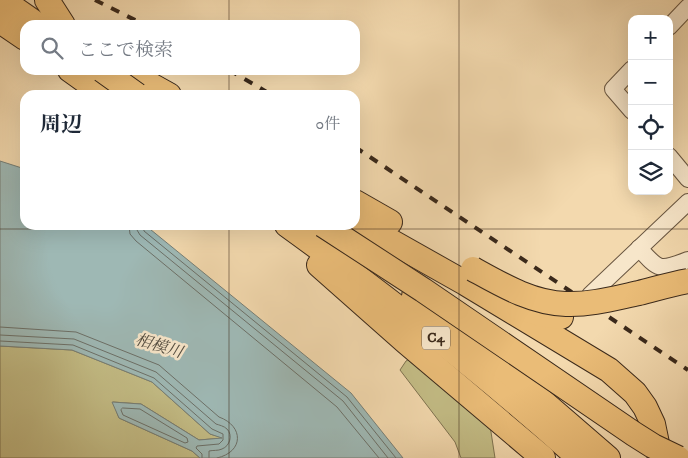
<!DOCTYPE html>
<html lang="ja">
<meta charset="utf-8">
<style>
body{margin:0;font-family:"IM FELL DW Pica","Noto Serif JP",serif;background:#f6f6f7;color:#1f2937}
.controls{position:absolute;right:15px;top:15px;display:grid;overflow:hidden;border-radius:10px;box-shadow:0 5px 20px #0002}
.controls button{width:45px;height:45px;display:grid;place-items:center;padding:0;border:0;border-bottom:1px solid #e0e1e3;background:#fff;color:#1f2937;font:25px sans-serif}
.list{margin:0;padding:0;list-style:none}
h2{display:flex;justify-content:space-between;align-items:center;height:65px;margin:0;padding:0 20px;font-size:21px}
h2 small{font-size:16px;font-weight:400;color:#747a83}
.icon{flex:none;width:28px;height:28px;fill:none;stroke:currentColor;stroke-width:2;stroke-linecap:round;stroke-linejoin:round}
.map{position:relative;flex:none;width:688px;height:458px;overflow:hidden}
.search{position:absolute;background:#fff;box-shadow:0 5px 20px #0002;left:20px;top:20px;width:340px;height:55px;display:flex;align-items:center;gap:12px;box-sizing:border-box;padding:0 18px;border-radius:15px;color:#747a83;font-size:19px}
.panel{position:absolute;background:#fff;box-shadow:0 5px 20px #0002;left:20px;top:90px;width:340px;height:140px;border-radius:15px}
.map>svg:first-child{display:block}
.green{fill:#c3bc85;stroke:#7e7250}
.water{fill:#9eb8b4;stroke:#767f77}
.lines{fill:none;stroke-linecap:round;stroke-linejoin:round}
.shore{stroke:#6c7068;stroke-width:1}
.minor-casing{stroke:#685540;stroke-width:18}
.highway-casing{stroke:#3a291b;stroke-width:26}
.minor{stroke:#f7e6ca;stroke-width:16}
.highway{stroke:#eabc77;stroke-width:24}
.rail{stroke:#3a291b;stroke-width:4;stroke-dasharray:9 9;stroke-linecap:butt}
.highway-bridge-casing{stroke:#3a291b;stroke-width:26;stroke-linecap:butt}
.highway-bridge{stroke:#eabc77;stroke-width:24}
.grid{fill:none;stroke:#3a291b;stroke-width:1;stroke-opacity:0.55}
.labels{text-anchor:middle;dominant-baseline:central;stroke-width:5;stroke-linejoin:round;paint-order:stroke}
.shield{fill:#f7e6ca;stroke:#736250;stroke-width:1}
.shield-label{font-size:14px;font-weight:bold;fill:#3a291b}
.water-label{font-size:16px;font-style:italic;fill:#534d41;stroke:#f7e6ca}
</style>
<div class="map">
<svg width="688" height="458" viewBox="0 0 688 458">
<rect width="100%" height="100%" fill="#f3d9ae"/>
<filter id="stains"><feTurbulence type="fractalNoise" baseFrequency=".004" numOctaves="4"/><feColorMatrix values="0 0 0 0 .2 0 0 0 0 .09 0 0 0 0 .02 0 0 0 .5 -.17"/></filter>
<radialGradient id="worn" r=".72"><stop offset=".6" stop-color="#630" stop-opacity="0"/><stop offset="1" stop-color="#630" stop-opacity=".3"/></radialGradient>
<g class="green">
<path d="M443,338L487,406L495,458H461L455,442L400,370L406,361Z"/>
<path d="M0,346L72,350L152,382L210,434L224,438L199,440L141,404L113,402L119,418L192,451L200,458H0Z"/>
</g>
<path class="water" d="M0,161L25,169V225H145L351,393L403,458H200L192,451L119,418L112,402L141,404L199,440L222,438L210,434L152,382L72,350L0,346Z"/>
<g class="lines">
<g class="shore">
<path d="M129,225L130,234L136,241L337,407L379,458"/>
<path d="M136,225L137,230L140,235L343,401L388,458"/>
<path d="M143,225L144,231L347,397L396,458"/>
<path d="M0,327L76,332L159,365L219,417C244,426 244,452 217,458"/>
<path d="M0,335L74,339L156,372L216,424C219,425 224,426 227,429C233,435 230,446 222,449C218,451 213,450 209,451V458"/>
<path d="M0,341L73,345L154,378L212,429L223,434V440L219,444L197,446L196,448L202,454V458"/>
<path d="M123,408L140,409L187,438L188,442L185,443L123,415L121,410Z"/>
</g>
<defs>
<g id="minor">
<path d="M669,27L688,7"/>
<path d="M632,69L613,89L632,111"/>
<path d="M669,156L688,179"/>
<path d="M639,248C659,271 660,271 688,260"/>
<path d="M590,295L688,202"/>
</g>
<g id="highway">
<path d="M2,0L38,25"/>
<path d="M47,0L63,25"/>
<path d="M0,21L25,38"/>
<path d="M70,70L105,95"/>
<path d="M124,70L169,95"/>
<path d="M355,202L390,222"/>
<path d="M355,221L465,283L609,370L635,393L645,407L653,424L660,458"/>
<path d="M287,225C388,298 487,375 579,458"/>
<path d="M319,265L406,342L543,458"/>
<path d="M414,296L498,363L608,458"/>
<path d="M519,308L540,314L561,317"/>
</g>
</defs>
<use href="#minor" class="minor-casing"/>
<use href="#highway" class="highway-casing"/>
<use href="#minor" class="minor"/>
<use href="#highway" class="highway"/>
<g class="rail">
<path d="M95,0L145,25"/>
<path d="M229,70L272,95"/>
<path d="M355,147L688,370"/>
</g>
<defs>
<g id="highway-bridge">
<path d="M102,70L137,95"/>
<path d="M323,225L423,290L634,434L653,446L678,458"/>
<path d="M473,269C502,285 532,303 566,304C591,305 615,298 639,293C655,289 671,284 688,281"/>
</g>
</defs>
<use href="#highway-bridge" class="highway-bridge-casing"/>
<use href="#highway-bridge" class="highway-bridge"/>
</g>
<path class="grid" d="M229,0V25M459,0V458M229,70V95M229,225V458M0,229H688"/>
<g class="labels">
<rect class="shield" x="422" y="326.5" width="28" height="23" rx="4"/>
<g class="shield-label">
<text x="436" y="338">C4</text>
</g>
<g class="water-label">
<text transform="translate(159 346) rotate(17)">相模川</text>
</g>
</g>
<rect width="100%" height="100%" filter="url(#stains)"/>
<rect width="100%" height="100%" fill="url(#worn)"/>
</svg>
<div class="controls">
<button>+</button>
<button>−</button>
<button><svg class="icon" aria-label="locate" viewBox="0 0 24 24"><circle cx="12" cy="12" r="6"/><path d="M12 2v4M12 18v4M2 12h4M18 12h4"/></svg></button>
<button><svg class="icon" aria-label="layers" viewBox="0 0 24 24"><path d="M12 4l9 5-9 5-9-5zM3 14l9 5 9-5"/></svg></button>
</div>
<div class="search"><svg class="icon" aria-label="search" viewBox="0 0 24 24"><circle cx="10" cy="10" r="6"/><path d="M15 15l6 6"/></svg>ここで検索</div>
<section class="panel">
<h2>周辺<small>0件</small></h2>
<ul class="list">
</ul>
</section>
</div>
